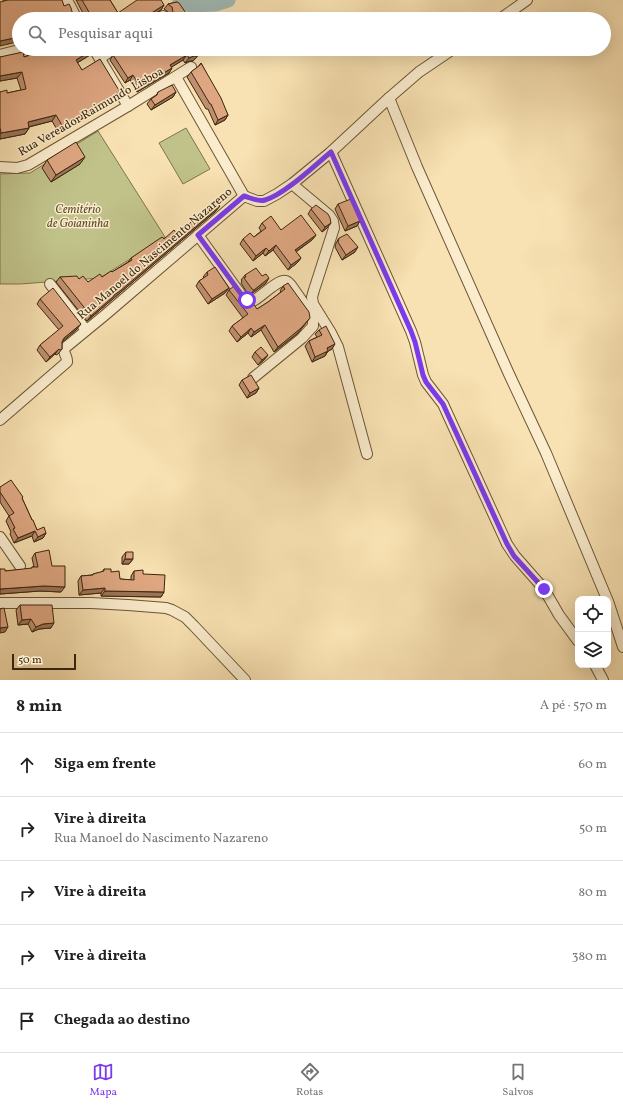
<!DOCTYPE html>
<html lang="pt">
<meta charset="utf-8">
<style>
body{margin:0;font-family:Vollkorn,serif;background:#f6f6f6;color:#222}
.controls{position:absolute;right:12px;bottom:12px;display:grid;overflow:hidden;border-radius:8px;box-shadow:0 4px 16px #0002}
.controls button{width:36px;height:36px;display:grid;place-items:center;padding:0;border:0;border-bottom:1px solid #e0e0e0;background:#fff;color:#222;font:20px sans-serif}
.scale{position:absolute;left:12px;bottom:10px;width:64px;box-sizing:border-box;padding-left:4px;border:2px solid #3d270d;border-top:0;font-size:11px;line-height:14px;white-space:nowrap;color:#3d270d;-webkit-text-stroke:3px #faeccd;paint-order:stroke}
.stop{position:absolute;width:12px;height:12px;margin:-9px;border:3px solid #7c3aed;border-radius:50%;background:#fff}
.stop.end{background:#7c3aed;border-color:#fff;box-shadow:0 1px 4px #0008}
.list{margin:0;padding:0;list-style:none}
h2{display:flex;justify-content:space-between;align-items:center;height:52px;margin:0;padding:0 16px;font-size:17px}
h2 small{font-size:13px;font-weight:400;color:#767676}
.list li{display:grid;grid-template-columns:26px 1fr auto;gap:12px;align-items:center;box-sizing:border-box;height:64px;padding:0 16px;border-top:1px solid #e0e0e0}
.list b{display:block;font-size:15px;white-space:nowrap}
.list p{margin:0;font-size:13px;white-space:nowrap;color:#767676}
.list em{font-size:13px;font-style:normal;color:#767676}
.icon{flex:none;width:22px;height:22px;fill:none;stroke:currentColor;stroke-width:2;stroke-linecap:round;stroke-linejoin:round}
.map{position:relative;flex:none;width:623px;height:680px;overflow:hidden}
.search{position:absolute;background:#fff;box-shadow:0 4px 16px #0002;left:12px;right:12px;top:12px;height:44px;display:flex;align-items:center;gap:10px;box-sizing:border-box;padding:0 14px;border-radius:22px;color:#767676;font-size:15px}
.sheet{height:372px;background:#fff}
nav{display:flex;justify-content:space-around;align-items:center;box-sizing:border-box;height:56px;border-top:1px solid #e0e0e0;background:#fff;font-size:11px;color:#767676}
nav a{display:grid;justify-items:center;gap:2px}
nav .on{color:#7c3aed}
.map>svg:first-child{display:block}
.green{fill:#c0c28a;stroke:#7e744c}
.lines{fill:none;stroke-linecap:round;stroke-linejoin:round}
.river{stroke:#a1bbb6;stroke-width:15}
.minor-casing{stroke:#6c5636;stroke-width:12}
.minor{stroke:#faeccd;stroke-width:10}
.wall{fill:#bf9070;stroke:#3d270d}
.shaded-wall{fill:#9b755b;stroke:#3d270d}
.building{fill:#dea782;stroke:#3d270d}
.route{stroke:#7c3aed;stroke-width:5}
.labels{text-anchor:middle;dominant-baseline:central;stroke-width:3;stroke-linejoin:round;paint-order:stroke}
.street-label{font-size:12px;fill:#3d270d;stroke:#faeccd}
.park-label{font-size:12px;font-style:italic;fill:#5e4e2c;stroke:#faeccd}
</style>
<div class="map">
<svg width="623" height="680" viewBox="0 0 623 680">
<rect width="100%" height="100%" fill="#f8e1b2"/>
<filter id="stains"><feTurbulence type="fractalNoise" baseFrequency=".005" numOctaves="4"/><feColorMatrix values="0 0 0 0 .2 0 0 0 0 .09 0 0 0 0 .02 0 0 0 .5 -.17"/></filter>
<radialGradient id="worn" r=".72"><stop offset=".6" stop-color="#630" stop-opacity="0"/><stop offset="1" stop-color="#630" stop-opacity=".3"/></radialGradient>
<g class="green">
<path d="M186,128L210,169L183,184L159,143Z"/>
<path d="M98,131L165,237L100,278L20,284H0V174L30,173Z"/>
</g>
<g class="lines">
<path class="river" d="M180,0L190,5L215,4L228,0"/>
<defs>
<g id="minor">
<path d="M67,0L77,19"/>
<path d="M159,19L163,16"/>
<path d="M500,19L527,0"/>
<path d="M94,49L128,106"/>
<path d="M0,55L23,49"/>
<path d="M100,58L114,49"/>
<path d="M176,77L244,196"/>
<path d="M389,98L417,167L509,374L546,453L607,599"/>
<path d="M331,152L411,331L415,342L423,375L426,382L443,404L448,415L507,544L515,556L544,589L559,615L578,641"/>
<path d="M0,167L17,168L28,165L128,106L191,67"/>
<path d="M292,184L329,215L333,221L334,228L314,290L312,297L313,304L331,333L338,347L367,454"/>
<path d="M244,196L257,201H264L277,194L292,184L331,152L389,98L419,72L453,49"/>
<path d="M198,235L244,299L250,302L253,301C261,297 278,279 286,281C289,282 291,285 293,288L311,314L313,321V326L302,338L253,378"/>
<path d="M50,284L86,330"/>
<path d="M0,420L67,362C68,356 61,352 66,347L105,315L244,196"/>
<path d="M0,537L20,566"/>
<path d="M608,601L623,647"/>
<path d="M0,603H91L128,605L166,608L172,610L185,617L194,626L245,680"/>
<path d="M595,665L603,680"/>
</g>
</defs>
<use href="#minor" class="minor-casing"/>
<use href="#minor" class="minor"/>
</g>
<g class="wall">
<path d="M3,0H62L19,19V44H18Z"/>
<path d="M76,0H110L118,13L164,5L161,10L146,19H86Z"/>
<path d="M177,2L185,19L170,18L168,12L164,9L168,4Z"/>
<path d="M30,49H94L90,55L77,63L82,70L120,92L116,98L59,133L52,121L29,127V128L25,134L0,139V92L7,93L21,90L17,78L0,81V57H24L31,54Z"/>
<path d="M121,49H201L202,51L193,61H190L185,63L183,60L171,67L172,68L169,73L137,92L130,80L125,83L110,60L113,55L120,51Z"/>
<path d="M201,63L228,115L225,120L215,125L208,109H206L187,77L191,72L198,67Z"/>
<path d="M158,92H176L173,97L151,110L147,104L151,99L156,96Z"/>
<path d="M47,160L80,164L51,182L42,168Z"/>
<path d="M338,204L360,221L357,226L345,231L335,209Z"/>
<path d="M311,209L331,223L327,228L322,232L308,214Z"/>
<path d="M216,211L87,321L56,282L60,277L79,279L88,282L102,277L112,272L128,262L131,258L164,239L177,234L194,220L196,218Z"/>
<path d="M262,223L281,230L316,235L312,240L296,252L301,258L297,263L288,270L273,250L265,256L263,253L253,261L240,244L243,239L254,237L261,231L259,228Z"/>
<path d="M339,238L355,252L342,260L335,247L336,243Z"/>
<path d="M207,272L229,288L225,293L208,304L196,286L199,281L204,278L203,277Z"/>
<path d="M245,275L262,276L266,283L250,295L248,294L241,283L242,281L241,280Z"/>
<path d="M283,286L306,323L298,333L274,352L261,330L251,337L248,333L237,342L229,331L232,326L243,318L226,295L229,290L257,309L268,302L281,292L280,291Z"/>
<path d="M40,299L77,329L62,342V349L58,354L56,355L55,354L46,362L37,350L40,345L59,330L37,304Z"/>
<path d="M319,330L332,349L328,351L325,356L312,362L305,346L309,341L317,337L315,334Z"/>
<path d="M255,352L268,355L264,360L258,365L252,357Z"/>
<path d="M242,380L259,388L256,393L247,398L239,385Z"/>
<path d="M0,487L23,497L22,498L32,520L37,530L46,533L43,538L34,542L32,536L14,543L10,534L11,532L6,521L9,516L0,502Z"/>
<path d="M126,552L133,559L129,564H122V557Z"/>
<path d="M35,553L52,566L61,592L40,591L0,594V569L5,571L31,569L32,567H34L32,558Z"/>
<path d="M104,569L111,572L120,579L131,580V576L134,571L143,574L164,592L161,597L101,596V593L79,595L78,581L81,576L92,575L93,574L102,572Z"/>
<path d="M20,605L51,628L39,629L32,632L28,624L18,625L16,610Z"/>
</g>
<g class="shaded-wall">
<path d="M164,5L161,10L146,19H142Z"/>
<path d="M188,16L185,19H178Z"/>
<path d="M19,37V40L17,42L0,46V41Z"/>
<path d="M94,49L90,55L72,66L76,60Z"/>
<path d="M202,51L193,61H190L185,63L189,58Z"/>
<path d="M187,55L183,60L167,70L170,65Z"/>
<path d="M172,68L169,73L137,92L140,87Z"/>
<path d="M22,72L17,78L0,81V76Z"/>
<path d="M133,75L130,80L125,83L128,78Z"/>
<path d="M120,92L116,98L59,133L63,127Z"/>
<path d="M176,92L173,97L151,110L155,105Z"/>
<path d="M56,115L52,121L24,128L28,122Z"/>
<path d="M228,115L225,120L215,125L218,120Z"/>
<path d="M29,128L25,134L0,139V135L1,133Z"/>
<path d="M85,157L80,164L51,182L56,175Z"/>
<path d="M220,206L216,211L87,321L91,316L114,295Z"/>
<path d="M360,221L357,226L345,231L348,226Z"/>
<path d="M331,223L327,228L322,232L325,227Z"/>
<path d="M316,235L312,240L291,255L295,250Z"/>
<path d="M276,245L273,250L265,256L269,251Z"/>
<path d="M358,247L355,252L342,260L346,255Z"/>
<path d="M266,248L263,253L253,261L256,256Z"/>
<path d="M301,258L297,263L288,270L291,265Z"/>
<path d="M269,278L266,283L250,295L254,290Z"/>
<path d="M229,288L225,293L208,304L212,299Z"/>
<path d="M310,318L298,333L274,352L278,347Z"/>
<path d="M81,324L77,329L61,343L64,338Z"/>
<path d="M265,325L261,330L251,337L254,332Z"/>
<path d="M251,328L248,333L237,342L241,337Z"/>
<path d="M335,344L332,349L325,353L328,351L325,356L312,362L315,357L327,348Z"/>
<path d="M59,349L55,354L46,362L50,357Z"/>
<path d="M268,355L264,360L258,365L262,360Z"/>
<path d="M259,388L256,393L247,398L250,393Z"/>
<path d="M35,531L32,536L14,543L18,538Z"/>
<path d="M46,533L43,538L34,542L38,537Z"/>
<path d="M125,559H133L129,564H122Z"/>
<path d="M44,586L65,587L61,592L40,591L0,594V589Z"/>
<path d="M105,588L101,593L79,595L83,590Z"/>
<path d="M105,591L164,592L161,597L101,596Z"/>
<path d="M31,619L28,624L18,625L22,620Z"/>
<path d="M54,623L51,628L39,629L32,632L36,627L43,624Z"/>
<path d="M8,627L5,632L0,633V628Z"/>
</g>
<g class="building">
<path d="M8,0H62L64,6L69,4L71,8L74,19H19V37L0,41V2Z"/>
<path d="M82,0H110L118,13L137,0H161L164,5L142,19H93Z"/>
<path d="M177,2L179,3L188,16L178,19H169L175,16L173,12L172,7L168,4Z"/>
<path d="M36,49H94L76,60L82,70L100,59L120,92L63,127L56,115L28,122L29,128L1,133L0,127V92L7,90V93L26,89L22,72L0,76V57L23,52L24,57L37,53Z"/>
<path d="M123,49H201L202,51L196,55L197,56H194L189,58L187,55L170,65L172,68L140,87L133,75L128,78L113,55Z"/>
<path d="M201,63L221,98L228,115L218,120L211,104H210L191,72L200,65Z"/>
<path d="M172,85L176,92L155,105L151,99L157,95L158,92Z"/>
<path d="M76,142L85,157L56,175L47,160Z"/>
<path d="M351,199L360,221L348,226L338,204Z"/>
<path d="M217,203L220,206L120,291L114,295V296L91,316L60,277L77,276L79,279L83,276L88,282L100,274L102,277L111,271L112,272L132,260L131,258L162,237L164,239L174,230L177,234L196,218Z"/>
<path d="M316,205L328,214L330,218L331,223L325,227L311,209Z"/>
<path d="M301,215L316,235L295,250L301,258L291,265L276,245L269,251L266,248L256,256L243,239L250,233L254,237L266,228L262,223L271,216L281,230Z"/>
<path d="M347,234L358,247L346,255L338,242L339,238Z"/>
<path d="M215,267L229,288L212,299L199,281L208,275L207,272Z"/>
<path d="M256,268L262,276L266,274L269,278L254,290L252,289L244,278L246,277L245,275Z"/>
<path d="M288,283L309,312L310,318L301,328L278,347L265,325L254,332L251,328L241,337L232,326L248,314L229,290L234,286L242,298L253,303L257,309L268,302L285,289L283,286Z"/>
<path d="M53,288L81,324L64,338L62,342V349L60,350L59,349L50,357L40,345L63,326L40,299Z"/>
<path d="M326,326L335,344L327,348L328,351L315,357L309,341L322,335L319,330Z"/>
<path d="M261,347L268,355L262,360L255,352Z"/>
<path d="M251,375L259,388L250,393L242,380Z"/>
<path d="M11,480L23,497L22,498L32,520H33L37,530L44,527L46,533L38,537L35,531L18,538L13,529L15,528L9,516L14,513L0,492V487Z"/>
<path d="M49,550L52,566H65V587L44,586L0,589V569H5V571L32,568V567H38L35,553Z"/>
<path d="M126,552H133V559H125Z"/>
<path d="M104,569H111V572L119,571L120,579L134,580V571L143,570V574L165,575L164,592L105,591V588L83,590L81,576L93,575V574L104,571Z"/>
<path d="M20,605H52L54,623L43,624L36,627L31,619L22,620Z"/>
<path d="M4,608L8,627L0,628V609Z"/>
</g>
<g class="lines">
<path class="route" d="M247,300L244,298L198,235L244,196C251,198 258,202 265,200C284,195 315,165 331,152L411,331L415,342L423,375L426,382L443,404L448,415L507,544L514,556L544,589"/>
</g>
<g class="labels">
<g class="street-label">
<text transform="translate(91 112) rotate(-30)">Rua Vereador Raimundo Lisboa</text>
<text transform="translate(155 254) rotate(-40)">Rua Manoel do Nascimento Nazareno</text>
</g>
<g class="park-label">
<text x="78" y="210">Cemitério<tspan x="78" dy="14">de Goianinha</tspan></text>
</g>
</g>
<rect width="100%" height="100%" filter="url(#stains)"/>
<rect width="100%" height="100%" fill="url(#worn)"/>
</svg>
<div class="controls">
<button><svg class="icon" aria-label="locate" viewBox="0 0 24 24"><circle cx="12" cy="12" r="6"/><path d="M12 2v4M12 18v4M2 12h4M18 12h4"/></svg></button>
<button><svg class="icon" aria-label="layers" viewBox="0 0 24 24"><path d="M12 4l9 5-9 5-9-5zM3 14l9 5 9-5"/></svg></button>
</div>
<div class="scale">50 m</div>
<div class="stop" style="left:247px;top:300px"></div>
<div class="stop end" style="left:544px;top:589px"></div>
<div class="search"><svg class="icon" aria-label="search" viewBox="0 0 24 24"><circle cx="10" cy="10" r="6"/><path d="M15 15l6 6"/></svg>Pesquisar aqui</div>
</div>
<section class="sheet">
<h2>8 min<small>A pé · 570 m</small></h2>
<ul class="list">
<li><svg class="icon" aria-label="ahead" viewBox="0 0 24 24"><path d="M12 20V5M6 11l6-6 6 6"/></svg><div><b>Siga em frente</b></div><em>60 m</em></li>
<li><svg class="icon" aria-label="right" viewBox="0 0 24 24"><path d="M7 20v-9h11M14 6l5 5-5 5"/></svg><div><b>Vire à direita</b><p>Rua Manoel do Nascimento Nazareno</p></div><em>50 m</em></li>
<li><svg class="icon" aria-label="right" viewBox="0 0 24 24"><path d="M7 20v-9h11M14 6l5 5-5 5"/></svg><div><b>Vire à direita</b></div><em>80 m</em></li>
<li><svg class="icon" aria-label="right" viewBox="0 0 24 24"><path d="M7 20v-9h11M14 6l5 5-5 5"/></svg><div><b>Vire à direita</b></div><em>380 m</em></li>
<li><svg class="icon" aria-label="arrive" viewBox="0 0 24 24"><path d="M6 21V4h12l-3 4 3 4H6"/></svg><div><b>Chegada ao destino</b></div></li>
</ul>
</section>
<nav>
<a class="on"><svg class="icon" aria-label="map" viewBox="0 0 24 24"><path d="M3 6l6-2 6 2 6-2v14l-6 2-6-2-6 2zM9 4v14M15 6v14"/></svg>Mapa</a>
<a><svg class="icon" aria-label="directions" viewBox="0 0 24 24"><path d="M12 3l9 9-9 9-9-9zM9 14v-3h6M13 9l2 2-2 2"/></svg>Rotas</a>
<a><svg class="icon" aria-label="saved" viewBox="0 0 24 24"><path d="M7 4h10v16l-5-4-5 4z"/></svg>Salvos</a>
</nav>
